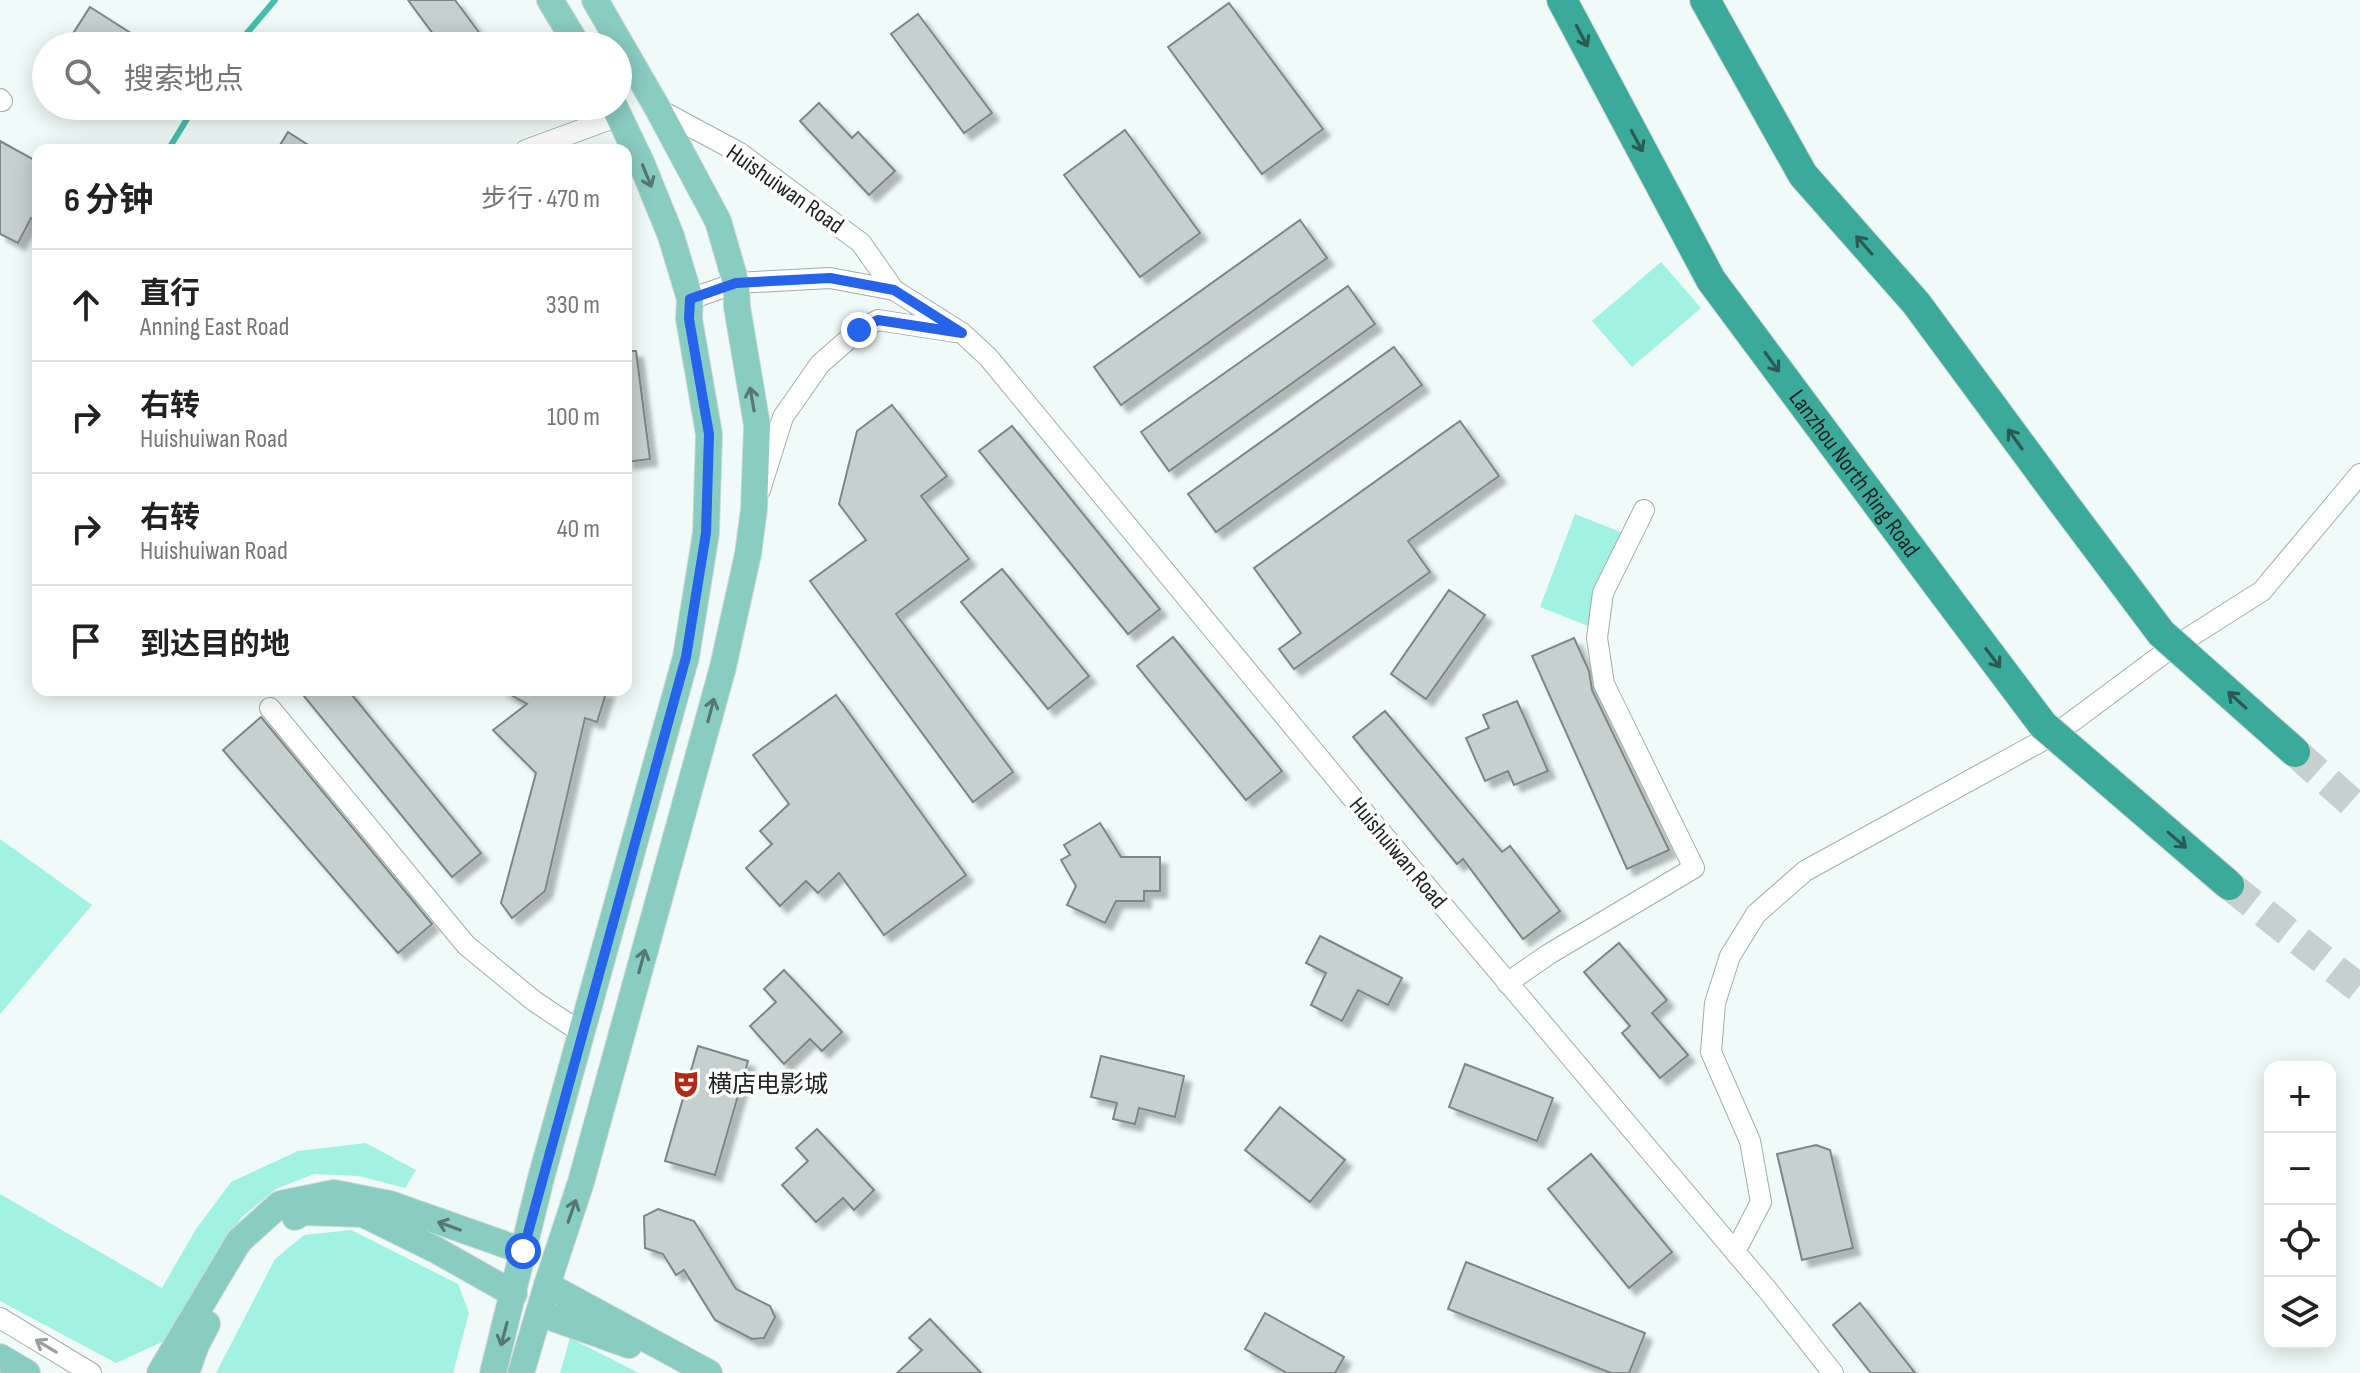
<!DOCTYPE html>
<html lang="zh">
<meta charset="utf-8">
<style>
body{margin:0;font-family:"Sofia Sans Condensed","Noto Sans SC",sans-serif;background:#f6f6f6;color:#222}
.controls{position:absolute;right:24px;bottom:24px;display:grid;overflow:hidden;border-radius:16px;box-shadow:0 4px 20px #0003}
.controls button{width:72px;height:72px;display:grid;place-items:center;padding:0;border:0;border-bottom:2px solid #e0e0e0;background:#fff;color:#222;font:40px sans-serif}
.stop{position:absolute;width:24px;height:24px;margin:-18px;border:6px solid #2563eb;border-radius:50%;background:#fff}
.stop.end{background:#2563eb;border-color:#fff;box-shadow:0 2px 8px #0008}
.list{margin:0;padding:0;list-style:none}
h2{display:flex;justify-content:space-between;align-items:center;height:104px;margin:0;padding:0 32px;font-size:34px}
h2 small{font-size:26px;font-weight:400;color:#767676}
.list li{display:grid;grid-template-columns:52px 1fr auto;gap:24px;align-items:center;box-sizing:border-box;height:112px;padding:0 32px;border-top:2px solid #e0e0e0}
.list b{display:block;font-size:30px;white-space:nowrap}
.list p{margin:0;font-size:26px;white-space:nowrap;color:#767676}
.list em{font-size:26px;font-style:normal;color:#767676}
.icon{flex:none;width:44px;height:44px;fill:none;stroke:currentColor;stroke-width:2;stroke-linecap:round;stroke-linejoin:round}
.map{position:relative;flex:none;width:2360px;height:1373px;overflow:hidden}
.search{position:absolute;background:#fff;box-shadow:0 4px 20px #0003;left:32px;top:32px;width:600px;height:88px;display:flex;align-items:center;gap:20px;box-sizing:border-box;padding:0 28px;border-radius:44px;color:#767676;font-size:30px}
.panel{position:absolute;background:#fff;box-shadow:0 4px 20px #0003;left:32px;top:144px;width:600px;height:552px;border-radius:16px}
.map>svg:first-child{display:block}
.green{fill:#a1f2e3}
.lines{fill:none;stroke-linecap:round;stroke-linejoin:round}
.stream{stroke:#45beab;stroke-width:6}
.building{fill:#c6d1cf;stroke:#7d8785;stroke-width:2;filter:url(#shadow)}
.highway-tunnel{stroke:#c6d0ce;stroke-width:30;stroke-dasharray:30 15;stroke-linecap:butt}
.minor-casing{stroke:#a2adaa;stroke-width:22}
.major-casing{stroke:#d7d8d8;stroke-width:28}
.highway-casing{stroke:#d7d8d8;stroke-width:32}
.minor{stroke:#fff;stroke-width:20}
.major{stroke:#89ccc2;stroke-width:26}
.highway{stroke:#3baa9a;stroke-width:30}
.highway-bridge-casing{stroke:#d7d8d8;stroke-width:32;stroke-linecap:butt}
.highway-bridge{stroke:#3baa9a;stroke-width:30}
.oneway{stroke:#2b5a53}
.oneway2{stroke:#547873}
.oneway3{stroke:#9b9d9c}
.route{stroke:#2563eb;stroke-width:10}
.labels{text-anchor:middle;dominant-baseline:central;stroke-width:7;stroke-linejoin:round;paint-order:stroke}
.street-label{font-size:24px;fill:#202524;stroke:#fff}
.poi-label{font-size:24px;fill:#202524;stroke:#fff;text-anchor:start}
</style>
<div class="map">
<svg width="2360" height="1373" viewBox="0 0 2360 1373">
<defs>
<filter id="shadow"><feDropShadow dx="7" dy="7" stdDeviation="2" flood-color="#0004"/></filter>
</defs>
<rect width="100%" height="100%" fill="#f0fbf9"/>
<g class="green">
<path d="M1661,262L1701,308L1632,367L1592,321Z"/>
<path d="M1575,514L1623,533L1588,626L1540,607Z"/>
<path d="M0,839L92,905L0,1014Z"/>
<path d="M366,1143L416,1170L405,1188L359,1176L314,1174L276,1189L242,1217L210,1262L169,1339L116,1363L0,1301V1194L162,1288L196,1229L231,1182L298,1151Z"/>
<path d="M351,1230L458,1284L469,1313L453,1373H216L275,1259L304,1235Z"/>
<path d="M570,1338L639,1373H560Z"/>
</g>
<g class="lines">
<g class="stream">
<path d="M236,46L275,0"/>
<path d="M168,150L195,106"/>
</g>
</g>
<g class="building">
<path d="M408,0H455L489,46H442Z"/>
<path d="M1229,3L1323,129L1262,174L1168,47Z"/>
<path d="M90,7L151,46H65Z"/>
<path d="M918,14L992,113L964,133L891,34Z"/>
<path d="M819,103L852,138L858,132L895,171L869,195L800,121Z"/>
<path d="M1125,130L1200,233L1140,277L1064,175Z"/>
<path d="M288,132L316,150H277Z"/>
<path d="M0,141L38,162V221L31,218L18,243L0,234Z"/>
<path d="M1300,220L1327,258L1121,405L1094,367Z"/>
<path d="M1348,286L1375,324L1169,471L1141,432Z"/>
<path d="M1394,347L1422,385L1216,532L1188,494Z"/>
<path d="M626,351H636L650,459L626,462Z"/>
<path d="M892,405L947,476L921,496L969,559L896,614L1013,772L973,802L810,581L866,540L839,504L857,431Z"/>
<path d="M1460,421L1499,476L1408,541L1430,572L1294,669L1279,649L1301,633L1254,568Z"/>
<path d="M1012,426L1160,609L1128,634L979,451Z"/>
<path d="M1002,569L1089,676L1048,709L961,602Z"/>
<path d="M1449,590L1485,615L1426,699L1391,674Z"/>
<path d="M1173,637L1282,771L1246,800L1137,666Z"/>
<path d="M1574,638L1589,671L1592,690L1669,850L1627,869L1532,656Z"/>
<path d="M299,690H348L481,853L452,877Z"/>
<path d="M502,690H607L597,722L585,718L545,891L512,918L501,903L536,773L493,730L527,704Z"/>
<path d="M836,695L966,875L884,935L839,873L818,893L806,881L780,906L746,868L772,844L760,831L789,804L753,755Z"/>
<path d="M1517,701L1548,771L1514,785L1508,771L1485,781L1466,738L1489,728L1483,715Z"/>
<path d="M1385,711L1502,852L1510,846L1560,911L1523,939L1463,859L1457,864L1353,737Z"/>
<path d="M261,717L432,924L398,953L223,750Z"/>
<path d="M1100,823L1121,857H1160V891H1144V901H1116L1105,923L1067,905L1076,886L1061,860L1070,855L1064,845Z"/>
<path d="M1320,936L1402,978L1388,1005L1358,990L1342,1021L1311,1005L1326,973L1306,963Z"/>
<path d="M1619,943L1667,1000L1652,1013L1688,1055L1660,1078L1622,1033L1630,1026L1584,972Z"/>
<path d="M784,970L842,1032L822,1051L810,1039L784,1064L750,1026L776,1002L764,989Z"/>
<path d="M698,1046L748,1061L715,1175L665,1161Z"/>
<path d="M1101,1056L1184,1076L1175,1117L1139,1108L1135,1124L1113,1119L1117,1103L1091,1097Z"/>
<path d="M1465,1064L1553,1098L1537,1141L1449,1107Z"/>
<path d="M1280,1107L1345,1160L1310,1202L1245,1150Z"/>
<path d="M817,1129L874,1190L854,1210L843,1198L816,1222L782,1185L808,1161L796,1148Z"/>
<path d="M1816,1145L1830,1150L1853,1248L1802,1260L1777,1154Z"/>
<path d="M1591,1154L1672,1252L1629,1288L1548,1189Z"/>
<path d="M658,1209L694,1221L736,1289L770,1306L775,1317L764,1338L752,1339L715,1320L684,1270L676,1275L663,1254L645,1248L644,1216Z"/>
<path d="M1466,1262L1645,1333L1629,1373H1611L1448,1309Z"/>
<path d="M1860,1303L1915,1373H1871L1833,1325Z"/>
<path d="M1265,1313L1344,1357L1335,1373H1287L1245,1349Z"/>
<path d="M930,1319L981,1373H897L922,1350L909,1338Z"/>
</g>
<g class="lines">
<g class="highway-tunnel">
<path d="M2295,752L2360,810"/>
<path d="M2229,885L2360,989"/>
</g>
<defs>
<g id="minor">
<path d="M0,99L2,101"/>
<path d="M658,109L740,153L861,243L894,290"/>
<path d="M526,150L619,116"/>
<path d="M690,299L736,283L830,278L894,290L962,333L988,357L1363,811L1769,1292L1833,1373"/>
<path d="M760,490L783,417L820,364L859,330L878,320L955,332"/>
<path d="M270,708L466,945L534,1001L582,1033"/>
<path d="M1507,983L1549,954L1694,868L1604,684L1597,638L1603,593L1644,510"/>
<path d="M1735,1252L1761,1202L1750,1141L1711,1052L1715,1003L1730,956L1756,914L1805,871L2058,732L2163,654L2262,591L2360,474"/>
<path d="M0,1318L91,1373"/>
</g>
<g id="major">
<path d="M550,0L578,46"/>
<path d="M295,1217L303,1212L363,1214L436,1250L514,1294"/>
<path d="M547,1285L709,1373"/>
<path d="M539,1313L629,1345"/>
<path d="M0,1357L27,1373"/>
<path d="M160,1373L239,1241L280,1204L334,1193L390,1204L523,1251"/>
<path d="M186,1373L196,1345L207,1324"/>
<path d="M493,1373L541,1178L686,657L706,533L709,434L689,319L690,299L671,236L641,162L614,106"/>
<path d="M521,1373L547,1285L581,1182L723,667L748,554L754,509L757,425L737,307L736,283L718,221L658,109L595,0"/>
</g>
<g id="highway">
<path id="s1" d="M1562,0L1711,280L1946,596"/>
<path d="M1705,0L1803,175L1916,303L2062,501"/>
</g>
</defs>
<use href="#minor" class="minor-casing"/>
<use href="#major" class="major-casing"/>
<use href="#highway" class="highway-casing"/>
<use href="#minor" class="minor"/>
<use href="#major" class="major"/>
<use href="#highway" class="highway"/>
<defs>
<g id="highway-bridge">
<path d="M2062,501L2161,633L2295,752"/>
<path d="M1946,596L2043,725L2229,885"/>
</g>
</defs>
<use href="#highway-bridge" class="highway-bridge-casing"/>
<use href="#highway-bridge" class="highway-bridge"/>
</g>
<defs><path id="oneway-shaft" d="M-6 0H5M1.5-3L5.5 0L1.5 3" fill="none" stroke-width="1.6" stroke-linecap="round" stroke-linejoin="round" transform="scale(2)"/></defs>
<g class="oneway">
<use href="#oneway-shaft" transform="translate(1582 36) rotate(62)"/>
<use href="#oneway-shaft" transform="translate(1637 141) rotate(62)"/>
<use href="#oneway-shaft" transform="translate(1864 245) rotate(-131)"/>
<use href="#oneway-shaft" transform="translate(1772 362) rotate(54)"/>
<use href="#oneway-shaft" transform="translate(2015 439) rotate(-126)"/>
<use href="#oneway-shaft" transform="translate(1993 658) rotate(53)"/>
<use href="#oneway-shaft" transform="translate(2237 700) rotate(-138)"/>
<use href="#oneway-shaft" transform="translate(2177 840) rotate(41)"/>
</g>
<g class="oneway2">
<use href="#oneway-shaft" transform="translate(647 176) rotate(68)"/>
<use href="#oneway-shaft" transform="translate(752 399) rotate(-100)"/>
<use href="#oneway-shaft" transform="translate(711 710) rotate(-75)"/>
<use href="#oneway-shaft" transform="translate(642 961) rotate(-75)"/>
<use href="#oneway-shaft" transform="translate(572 1211) rotate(-71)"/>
<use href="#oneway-shaft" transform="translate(449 1226) rotate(-160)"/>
<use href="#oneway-shaft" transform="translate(504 1334) rotate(105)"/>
</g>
<use class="oneway3" href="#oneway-shaft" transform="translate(46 1346) rotate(-149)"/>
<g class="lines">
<path class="route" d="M523,1251L686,657L706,533L709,434L689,319L690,299L736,283L830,278L894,290L962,333L878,320L859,330"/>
</g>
<defs>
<symbol id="theatre-bare" viewBox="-9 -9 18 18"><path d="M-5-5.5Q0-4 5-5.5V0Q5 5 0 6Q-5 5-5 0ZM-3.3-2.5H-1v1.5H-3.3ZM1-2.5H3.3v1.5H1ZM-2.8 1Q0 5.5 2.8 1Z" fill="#b52814" stroke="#fff" stroke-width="2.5" paint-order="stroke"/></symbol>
</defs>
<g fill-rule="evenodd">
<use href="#theatre-bare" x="666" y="1064" width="40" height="40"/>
</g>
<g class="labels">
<g class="street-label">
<text transform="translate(785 189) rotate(35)">Huishuiwan Road</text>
<text stroke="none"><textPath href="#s1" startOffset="558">Lanzhou North Ring Road</textPath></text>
<text transform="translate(1398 853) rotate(50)">Huishuiwan Road</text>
</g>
<g class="poi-label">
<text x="708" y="1084">横店电影城</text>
</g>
</g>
</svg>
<div class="controls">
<button>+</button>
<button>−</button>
<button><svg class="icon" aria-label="locate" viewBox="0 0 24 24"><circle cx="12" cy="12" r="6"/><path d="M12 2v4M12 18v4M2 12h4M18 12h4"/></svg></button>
<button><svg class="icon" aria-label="layers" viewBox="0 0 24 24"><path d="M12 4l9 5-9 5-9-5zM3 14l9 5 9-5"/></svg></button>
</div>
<div class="stop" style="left:523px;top:1251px"></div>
<div class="stop end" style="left:859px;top:330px"></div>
<div class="search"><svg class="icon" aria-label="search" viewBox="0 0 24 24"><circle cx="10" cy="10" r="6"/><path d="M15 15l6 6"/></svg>搜索地点</div>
<section class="panel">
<h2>6 分钟<small>步行 · 470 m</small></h2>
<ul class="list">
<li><svg class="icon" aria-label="ahead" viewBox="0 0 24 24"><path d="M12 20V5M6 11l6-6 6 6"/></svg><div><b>直行</b><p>Anning East Road</p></div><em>330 m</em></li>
<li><svg class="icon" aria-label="right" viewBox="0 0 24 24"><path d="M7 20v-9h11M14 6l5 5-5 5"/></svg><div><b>右转</b><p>Huishuiwan Road</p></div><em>100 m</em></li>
<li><svg class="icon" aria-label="right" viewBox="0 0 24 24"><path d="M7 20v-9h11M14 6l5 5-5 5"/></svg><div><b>右转</b><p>Huishuiwan Road</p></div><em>40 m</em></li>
<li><svg class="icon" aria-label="arrive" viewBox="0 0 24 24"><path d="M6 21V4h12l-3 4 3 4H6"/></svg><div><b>到达目的地</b></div></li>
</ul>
</section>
</div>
